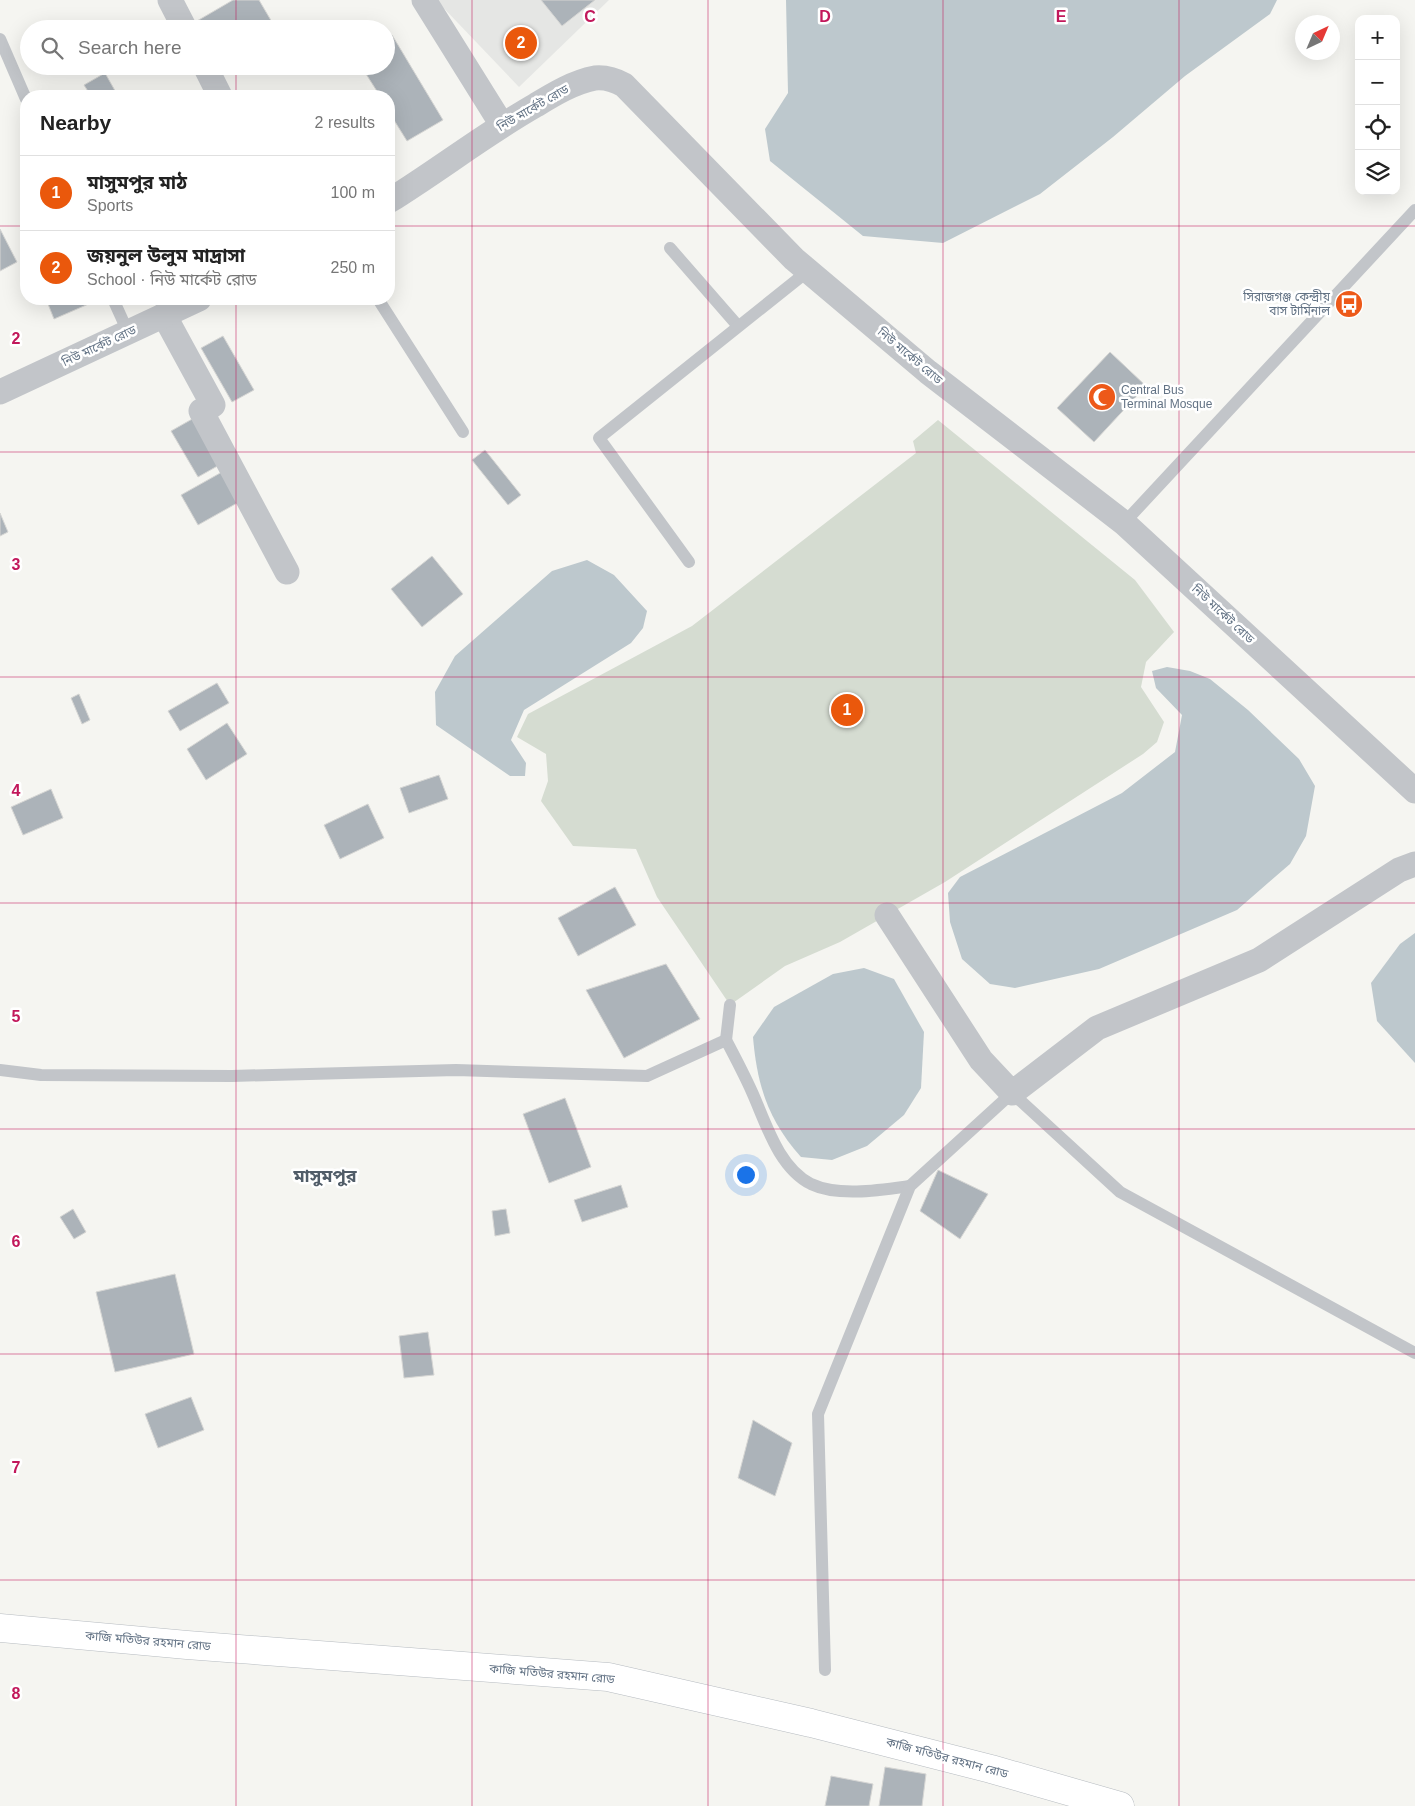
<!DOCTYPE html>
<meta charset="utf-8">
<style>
body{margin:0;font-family:Helvetica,"Noto Sans Bengali",sans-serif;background:#f6f6f6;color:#222}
.controls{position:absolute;right:15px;top:15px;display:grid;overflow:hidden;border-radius:10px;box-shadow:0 5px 20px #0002}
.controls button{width:45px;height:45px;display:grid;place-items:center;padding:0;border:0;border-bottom:1px solid #e0e0e0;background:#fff;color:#222;font:25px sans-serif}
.compass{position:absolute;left:1295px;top:15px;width:45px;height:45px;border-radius:50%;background:#fff;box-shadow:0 5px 20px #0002;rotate:44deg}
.you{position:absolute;left:745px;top:1174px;width:18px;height:18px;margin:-12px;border:4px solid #fff;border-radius:50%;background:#1a73e8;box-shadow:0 0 0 8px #1a73e833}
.badge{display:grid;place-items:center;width:32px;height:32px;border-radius:50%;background:#ea580c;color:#fff;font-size:16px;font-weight:700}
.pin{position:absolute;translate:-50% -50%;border:2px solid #fff;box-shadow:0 1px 5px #0006}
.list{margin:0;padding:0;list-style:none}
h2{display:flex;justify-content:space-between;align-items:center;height:65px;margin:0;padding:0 20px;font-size:21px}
h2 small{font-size:16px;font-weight:400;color:#767676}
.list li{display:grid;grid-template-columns:32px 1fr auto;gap:15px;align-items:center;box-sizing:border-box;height:75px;padding:0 20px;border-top:1px solid #e0e0e0}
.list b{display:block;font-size:19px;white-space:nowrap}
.list p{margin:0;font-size:16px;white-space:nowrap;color:#767676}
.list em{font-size:16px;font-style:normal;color:#767676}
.icon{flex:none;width:28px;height:28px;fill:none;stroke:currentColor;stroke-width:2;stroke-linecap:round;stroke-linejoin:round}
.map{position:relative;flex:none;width:1415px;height:1806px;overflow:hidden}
.search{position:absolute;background:#fff;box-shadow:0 5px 20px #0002;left:20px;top:20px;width:375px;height:55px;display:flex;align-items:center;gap:12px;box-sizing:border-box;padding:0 18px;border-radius:28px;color:#767676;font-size:19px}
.panel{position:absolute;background:#fff;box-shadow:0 5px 20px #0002;left:20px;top:90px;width:375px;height:215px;border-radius:20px}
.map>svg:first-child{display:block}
.built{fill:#e5e6e4}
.green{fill:#d5dcd1}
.water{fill:#bdc8cd}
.building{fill:#acb3b9;stroke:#d6d6d4}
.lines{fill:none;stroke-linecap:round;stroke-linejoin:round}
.secondary-casing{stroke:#b6bbc0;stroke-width:29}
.service{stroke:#c2c5c9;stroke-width:12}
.minor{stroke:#c2c5c9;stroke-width:25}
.secondary{stroke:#fff;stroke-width:28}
.grid{fill:none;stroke:#c2185b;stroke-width:1;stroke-opacity:0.55}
.labels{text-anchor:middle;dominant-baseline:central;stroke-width:5;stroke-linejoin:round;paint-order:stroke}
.street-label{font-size:12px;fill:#627284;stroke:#fff}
.poi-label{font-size:12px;fill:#627284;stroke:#fff;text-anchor:end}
.district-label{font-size:18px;font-weight:bold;fill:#505c68;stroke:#fff}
.grid-label{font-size:16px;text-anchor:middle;font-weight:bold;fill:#c2185b;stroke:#fff;stroke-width:5;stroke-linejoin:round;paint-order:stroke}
</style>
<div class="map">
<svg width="1415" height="1806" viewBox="0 0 1415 1806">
<rect width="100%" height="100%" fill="#f5f5f1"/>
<path class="built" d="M436,0H609L519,87Z"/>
<path class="green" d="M938,420L1135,580L1174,632L1146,662L1141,687L1164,722L1157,742L1143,754L945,882L840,942L785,966L730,1005L657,897L636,849L573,846L541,801L548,781L546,754L517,737L528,714L692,626L916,453L913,441Z"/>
<g class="water">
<path d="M786,0H1277L1270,14L1185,76L1113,137L1040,194L943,243L863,236L770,161L765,129L788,93Z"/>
<path d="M587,560L614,575L647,611L643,628L631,643L524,710L511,740L526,763L525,776H510L436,725L435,692L455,656L552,571Z"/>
<path d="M1167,667L1190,671L1210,679L1248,710L1299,759L1315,786L1306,836L1290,864L1237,910L1099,969L1015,988L990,984L962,959L950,922L948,893L960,877L1122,793L1175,752L1182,715L1156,688L1152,671Z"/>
<path d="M1415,933V1063L1377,1021L1371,983L1400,944Z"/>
<path d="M864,968L894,979L924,1032L921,1088L904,1115L867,1146L832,1160L801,1157C768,1120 757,1085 753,1037L774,1007L833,974Z"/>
</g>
<g class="building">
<path d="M233,0H259L276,29H201L197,21Z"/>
<path d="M541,0H595L562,26Z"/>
<path d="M392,35L443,120L407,141L389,112V96H380L361,66H386V38Z"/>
<path d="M105,73L118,96H91L84,85Z"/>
<path d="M0,229L17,262L0,271Z"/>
<path d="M46,299H100L54,319Z"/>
<path d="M223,336L254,390L232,402L201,348Z"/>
<path d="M1110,352L1146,386L1094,442L1057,408Z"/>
<path d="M194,418L221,464L198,477L171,431Z"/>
<path d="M485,450L521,495L508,505L472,460Z"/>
<path d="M222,472L239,502L198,525L181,495Z"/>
<path d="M0,513L8,532L0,536Z"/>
<path d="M432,556L463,594L422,627L391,589Z"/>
<path d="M217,683L229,703L180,731L168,711Z"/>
<path d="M79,694L90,720L82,724L71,698Z"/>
<path d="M227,723L247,754L206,780L187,749Z"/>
<path d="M439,775L448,799L409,813L400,788Z"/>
<path d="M51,789L63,818L23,835L11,807Z"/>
<path d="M368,804L384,838L340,859L324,825Z"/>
<path d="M615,887L636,925L578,956L558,918Z"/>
<path d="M666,964L700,1019L624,1058L586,990Z"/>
<path d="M565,1098L591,1167L549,1183L523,1114Z"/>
<path d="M938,1170L988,1194L960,1239L920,1211Z"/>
<path d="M621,1185L628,1207L582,1222L574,1200Z"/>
<path d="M73,1209L86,1232L74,1239L60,1217Z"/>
<path d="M506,1209L510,1233L495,1236L492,1211Z"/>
<path d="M175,1274L194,1354L115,1372L96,1292Z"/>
<path d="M428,1332L434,1375L404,1378L399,1336Z"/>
<path d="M191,1397L204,1430L158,1448L145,1414Z"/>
<path d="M753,1420L792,1443L775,1496L738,1478Z"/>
<path d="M885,1767L926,1774L922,1806H879Z"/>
<path d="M831,1776L873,1784L869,1806H825Z"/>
</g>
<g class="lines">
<defs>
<path id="secondary" d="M0,1628L187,1645L608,1677L811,1723L991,1769L1120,1806"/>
</defs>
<use href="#secondary" class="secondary-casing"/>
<g class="service">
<path d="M0,39L26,99"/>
<path d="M670,248L738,326"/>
<path d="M113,299L128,332"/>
<path d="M378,299L463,432"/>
<path d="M1124,523L1415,210"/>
<path d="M689,562L599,438L808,271"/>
<path d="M726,1040L730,1005"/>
<path d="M0,1070L41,1075L232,1076L456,1070L647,1076L726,1040C735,1057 744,1074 752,1092C766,1123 778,1167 811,1184C838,1197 881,1190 910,1186"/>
<path d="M825,1670L818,1414L910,1186L1012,1093L1120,1192L1415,1353"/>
</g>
<g class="minor">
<path d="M170,0L185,29"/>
<path d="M424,0L502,125"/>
<path d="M205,66L220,96"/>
<path d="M389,201C439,170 485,134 536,105C554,94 574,82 595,78C606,77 615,80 624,85L794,259L928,372L1124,523L1415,791"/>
<path d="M164,315L213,405L201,411L287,572"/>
<path d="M0,392L199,299"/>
<path d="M887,915L981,1060L1012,1093L1097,1028L1259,960L1399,870L1415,864"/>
</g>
<use href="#secondary" class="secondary"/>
</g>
<path class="grid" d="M236,0V29M472,0V1806M708,0V1806M943,0V1806M1179,0V1806M236,66V96M0,226H26M389,226H1415M236,299V1806M0,452H1415M0,677H1415M0,903H1415M0,1129H1415M0,1354H1415M0,1580H1415"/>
<defs>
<symbol id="bus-disc" viewBox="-11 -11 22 22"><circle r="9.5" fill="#ed5919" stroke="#fff"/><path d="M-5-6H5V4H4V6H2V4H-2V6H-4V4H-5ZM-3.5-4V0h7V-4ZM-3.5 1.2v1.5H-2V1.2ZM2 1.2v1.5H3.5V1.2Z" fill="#fff"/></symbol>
<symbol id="mosque-disc" viewBox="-11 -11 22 22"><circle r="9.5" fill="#ed5919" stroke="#fff"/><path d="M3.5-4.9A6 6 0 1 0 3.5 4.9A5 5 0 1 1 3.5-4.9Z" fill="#fff"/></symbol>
</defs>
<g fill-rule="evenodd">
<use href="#bus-disc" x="1333" y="288" width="32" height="32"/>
<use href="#mosque-disc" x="1086" y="381" width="32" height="32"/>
</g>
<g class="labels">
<g class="street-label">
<text transform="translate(533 108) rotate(-30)">নিউ মার্কেট রোড</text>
<text transform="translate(99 346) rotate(-25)">নিউ মার্কেট রোড</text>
<text transform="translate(910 356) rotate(40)">নিউ মার্কেট রোড</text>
<text transform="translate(1223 614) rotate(43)">নিউ মার্কেট রোড</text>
<text transform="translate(148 1641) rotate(5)">কাজি মতিউর রহমান রোড</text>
<text transform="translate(552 1674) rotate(5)">কাজি মতিউর রহমান রোড</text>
<text transform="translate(947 1758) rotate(15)">কাজি মতিউর রহমান রোড</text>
</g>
<g class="poi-label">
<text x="1330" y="297">সিরাজগঞ্জ কেন্দ্রীয়<tspan x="1330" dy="14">বাস টার্মিনাল</tspan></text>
<text x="1121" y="390" text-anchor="start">Central Bus<tspan x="1121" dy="14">Terminal Mosque</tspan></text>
</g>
<g class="district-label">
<text x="325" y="1176">মাসুমপুর</text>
</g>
</g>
<g class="grid-label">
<text x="590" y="22">C</text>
<text x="825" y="22">D</text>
<text x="1061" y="22">E</text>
<text x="16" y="344">2</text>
<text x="16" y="570">3</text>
<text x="16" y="796">4</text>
<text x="16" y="1022">5</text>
<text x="16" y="1247">6</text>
<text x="16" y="1473">7</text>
<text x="16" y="1699">8</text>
</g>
</svg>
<div class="controls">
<button>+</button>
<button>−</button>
<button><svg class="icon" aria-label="locate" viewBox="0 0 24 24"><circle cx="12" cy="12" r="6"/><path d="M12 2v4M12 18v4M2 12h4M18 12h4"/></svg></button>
<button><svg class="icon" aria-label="layers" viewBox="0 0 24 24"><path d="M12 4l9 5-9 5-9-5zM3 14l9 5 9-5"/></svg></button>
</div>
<svg class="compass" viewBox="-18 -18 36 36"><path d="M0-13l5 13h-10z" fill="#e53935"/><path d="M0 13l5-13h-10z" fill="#767676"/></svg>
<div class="you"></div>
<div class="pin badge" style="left:847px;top:710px">1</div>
<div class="pin badge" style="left:521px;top:43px">2</div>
<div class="search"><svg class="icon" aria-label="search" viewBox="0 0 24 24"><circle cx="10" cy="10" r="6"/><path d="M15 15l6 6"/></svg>Search here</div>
<section class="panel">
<h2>Nearby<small>2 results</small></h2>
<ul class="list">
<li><span class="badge">1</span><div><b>মাসুমপুর মাঠ</b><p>Sports</p></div><em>100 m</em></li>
<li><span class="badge">2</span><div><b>জয়নুল উলুম মাদ্রাসা</b><p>School · নিউ মার্কেট রোড</p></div><em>250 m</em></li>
</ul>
</section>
</div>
